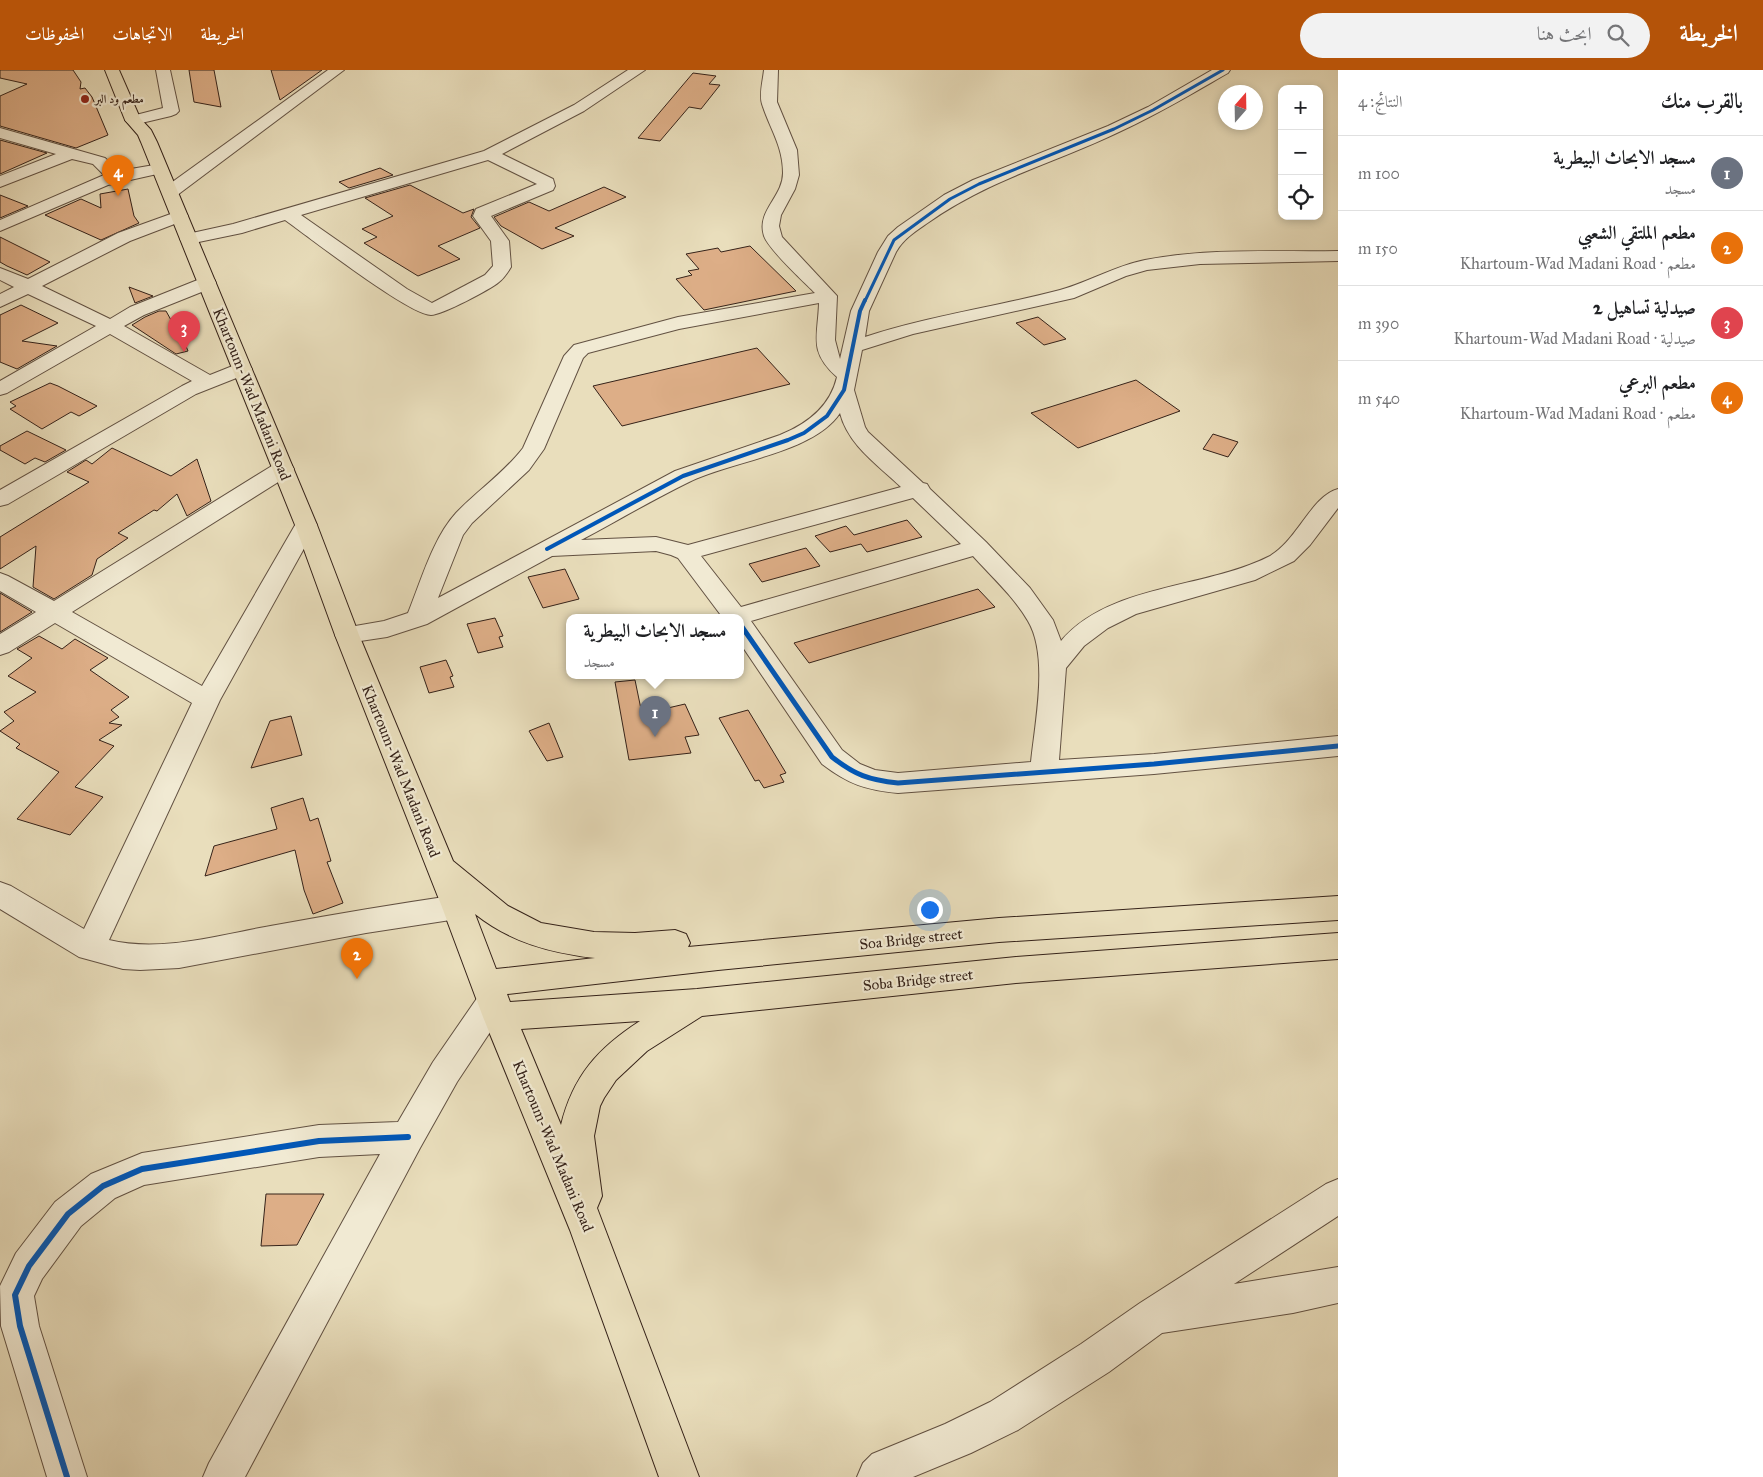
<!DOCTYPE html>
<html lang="ar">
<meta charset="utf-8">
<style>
body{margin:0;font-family:"IM FELL Great Primer",Amiri,serif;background:#f2f2f2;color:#202124;direction:rtl}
.controls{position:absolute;right:15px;top:15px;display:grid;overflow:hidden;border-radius:10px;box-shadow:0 2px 8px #0003}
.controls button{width:45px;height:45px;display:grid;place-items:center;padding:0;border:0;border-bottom:1px solid #e0e0e0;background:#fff;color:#202124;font:25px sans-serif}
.compass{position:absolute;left:1218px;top:15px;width:45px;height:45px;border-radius:50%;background:#fff;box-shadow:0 2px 8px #0003;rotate:20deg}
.you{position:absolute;left:929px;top:839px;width:18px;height:18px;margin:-12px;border:4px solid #fff;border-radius:50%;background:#1a73e8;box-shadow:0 0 0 8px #1a73e833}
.badge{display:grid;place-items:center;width:32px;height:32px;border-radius:50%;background:#b45309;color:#fff;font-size:16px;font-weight:700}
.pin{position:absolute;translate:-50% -41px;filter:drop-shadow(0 1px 2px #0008)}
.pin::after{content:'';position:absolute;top:26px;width:18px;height:15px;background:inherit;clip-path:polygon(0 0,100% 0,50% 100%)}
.popup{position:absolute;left:566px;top:544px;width:178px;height:65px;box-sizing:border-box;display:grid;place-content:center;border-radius:10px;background:#fff;filter:drop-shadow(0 1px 4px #0005);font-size:16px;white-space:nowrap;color:#757577}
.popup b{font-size:19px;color:#202124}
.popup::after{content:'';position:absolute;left:50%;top:100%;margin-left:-10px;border:10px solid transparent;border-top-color:#fff}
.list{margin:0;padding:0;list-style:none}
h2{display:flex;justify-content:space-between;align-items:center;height:65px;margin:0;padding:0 20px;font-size:21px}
h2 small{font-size:16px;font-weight:400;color:#757577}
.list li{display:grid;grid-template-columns:32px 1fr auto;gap:15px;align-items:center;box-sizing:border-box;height:75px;padding:0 20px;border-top:1px solid #e0e0e0}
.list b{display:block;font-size:19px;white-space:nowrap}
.list p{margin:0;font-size:16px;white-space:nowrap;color:#757577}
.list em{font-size:16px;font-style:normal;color:#757577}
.icon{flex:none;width:28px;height:28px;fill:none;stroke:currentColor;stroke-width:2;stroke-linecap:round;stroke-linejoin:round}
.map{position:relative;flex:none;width:1338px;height:1407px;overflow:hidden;direction:ltr}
header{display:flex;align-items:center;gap:30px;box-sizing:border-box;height:70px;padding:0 25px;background:#b45309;color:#fff}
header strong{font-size:24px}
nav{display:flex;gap:28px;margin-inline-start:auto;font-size:18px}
.search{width:350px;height:45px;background:#f2f2f2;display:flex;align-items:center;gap:12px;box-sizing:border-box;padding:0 18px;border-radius:28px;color:#757577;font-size:19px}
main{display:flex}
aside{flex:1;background:#fff}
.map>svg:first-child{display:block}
.building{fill:#ddae87;stroke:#352219}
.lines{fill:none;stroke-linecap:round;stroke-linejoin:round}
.minor-casing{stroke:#625142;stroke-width:2}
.highway-casing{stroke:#352219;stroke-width:2}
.minor{fill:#f1ead3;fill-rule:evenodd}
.highway{fill:#e9debc;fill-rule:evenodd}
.cycleway-far3-casing{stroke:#f1ead3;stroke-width:5}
.cycleway-far2-casing{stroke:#f1ead3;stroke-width:6}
.cycleway-far1-casing{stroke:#f1ead3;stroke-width:8}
.cycleway-casing{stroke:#f1ead3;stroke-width:9}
.cycleway-far3{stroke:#0057b8;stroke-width:3}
.cycleway-far2{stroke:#0057b8;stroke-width:4}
.cycleway-far1{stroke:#0057b8;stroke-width:5}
.cycleway{stroke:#0057b8;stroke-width:6}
.poi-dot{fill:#8f2418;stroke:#f1ead3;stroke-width:2}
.labels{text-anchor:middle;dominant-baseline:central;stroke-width:4.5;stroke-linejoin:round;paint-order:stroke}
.far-poi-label{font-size:12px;font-weight:bold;fill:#352219;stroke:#f1ead3;text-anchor:start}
.street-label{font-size:15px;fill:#352219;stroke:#f1ead3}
</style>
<header>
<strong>الخريطة</strong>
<div class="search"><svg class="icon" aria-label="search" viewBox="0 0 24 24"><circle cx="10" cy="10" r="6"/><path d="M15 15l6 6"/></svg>ابحث هنا</div>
<nav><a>الخريطة</a><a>الاتجاهات</a><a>المحفوظات</a></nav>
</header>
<main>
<aside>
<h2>بالقرب منك<small>النتائج: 4</small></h2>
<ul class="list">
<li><span class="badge" style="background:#6b7280">1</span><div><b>مسجد الابحاث البيطرية</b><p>مسجد</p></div><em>100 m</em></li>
<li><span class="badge" style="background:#e8710a">2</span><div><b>مطعم الملتقي الشعبي</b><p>مطعم · Khartoum-Wad Madani Road</p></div><em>150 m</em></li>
<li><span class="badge" style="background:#e0444e">3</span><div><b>صيدلية تساهيل 2</b><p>صيدلية · Khartoum-Wad Madani Road</p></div><em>390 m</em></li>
<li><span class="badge" style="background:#e8710a">4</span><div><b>مطعم البرعي</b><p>مطعم · Khartoum-Wad Madani Road</p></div><em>540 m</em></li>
</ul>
</aside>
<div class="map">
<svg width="1338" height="1407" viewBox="0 0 1338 1407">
<rect width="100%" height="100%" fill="#e9debc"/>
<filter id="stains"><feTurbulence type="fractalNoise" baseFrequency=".004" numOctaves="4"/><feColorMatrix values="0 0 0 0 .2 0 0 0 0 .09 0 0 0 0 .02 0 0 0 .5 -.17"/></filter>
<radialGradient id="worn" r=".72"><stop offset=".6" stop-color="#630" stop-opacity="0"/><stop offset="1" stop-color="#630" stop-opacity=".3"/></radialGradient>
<g class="building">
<path d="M0,0H73L81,12L80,19L85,18L92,27L108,65L76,78L0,56V26L27,14L0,8Z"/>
<path d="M189,0H214L221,37L194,32Z"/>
<path d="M271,0H322L280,30Z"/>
<path d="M693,3L716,6L709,14L720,15L701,39L689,37L660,71L638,68Z"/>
<path d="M0,70L47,83L0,104Z"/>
<path d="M380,98L393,105L349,118L339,112Z"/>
<path d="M410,115L463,143L474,139L471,147L480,158L438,176L460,189L418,206L364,173L377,167L362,159L393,146L365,128Z"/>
<path d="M604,117L626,127L555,158L574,166L542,179L501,156L494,147L529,132L549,141Z"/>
<path d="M128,119L134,146L139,153L101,170L45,145L81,129L101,138L100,124Z"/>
<path d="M0,125L28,136L0,148Z"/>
<path d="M0,167L50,192L27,205L7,196L0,192Z"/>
<path d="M750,176L796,221L704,240L676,209L692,205L688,201L699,199L686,184L718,178L721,182Z"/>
<path d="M129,217L153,226L135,233Z"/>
<path d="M21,235L58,253L22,271L57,276L17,299L0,292V245Z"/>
<path d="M159,241H166L171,250L175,249L188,281L176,284L132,255L145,247Z"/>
<path d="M1038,247L1066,269L1044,275L1016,253Z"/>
<path d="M757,278L790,314L622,356L593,316Z"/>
<path d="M1136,310L1180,341L1078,378L1031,343Z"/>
<path d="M50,313L58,316L97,336L79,346L71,342L42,359L10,339L16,336L10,332Z"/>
<path d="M27,361L66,380L45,392L35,388L25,394L0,380V376Z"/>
<path d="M1213,364L1238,372L1228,387L1203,379Z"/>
<path d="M112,378L171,406L197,389L211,431L187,446L177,424L157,441L154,440L118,463L128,468L97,489L92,505L54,529L33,517L36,476L0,499V467L89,412L67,402L86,390L92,394Z"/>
<path d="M907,450L922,467L867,482L861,474L830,482L815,466L846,456L854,465Z"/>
<path d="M806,478L820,496L762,512L749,494Z"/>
<path d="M565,499L579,529L543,538L528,507Z"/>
<path d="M978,519L995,537L809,593L794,573Z"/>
<path d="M0,523L32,542L0,562Z"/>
<path d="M495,548L503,566L499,567L503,577L478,583L467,554Z"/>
<path d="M39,566L62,579L75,569L108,588L90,600L129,627L111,640L119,647L109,653L122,655L99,670L114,676L75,717L103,727L70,765L17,749L59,702L16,678L20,674L0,661L14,651L4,642L36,622L8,606L32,588L17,579Z"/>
<path d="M446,590L453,606L450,607L454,617L429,623L420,597Z"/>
<path d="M635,610L642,644L685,634L699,665L685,667L691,683L629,690L615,612Z"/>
<path d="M748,640L786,703L780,705L784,712L764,718L759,710L755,711L719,648Z"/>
<path d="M291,646L302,685L251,698L270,651Z"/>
<path d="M549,653L563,687L547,691L529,661Z"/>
<path d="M303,728L310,751L318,748L331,791L327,792L343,833L313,844L304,820L295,780L205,806L214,776L277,759L271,738Z"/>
<path d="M266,1124H324L297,1175L261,1176Z"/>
</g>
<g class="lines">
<defs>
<g id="minor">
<path d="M156,0H170L179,41L176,44L171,46L133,55L128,53L125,50L128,47L163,38Z"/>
<path d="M328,0H344L176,126H164L162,122L164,118Z"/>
<path d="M628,0H645L584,41L502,84L553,109L555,116L553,120L491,146L509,171L511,197C508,202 504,208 499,212C491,219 442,245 431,245C409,245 309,167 285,150L242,163L189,174L183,173L180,169L183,165L233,154L484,81L574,35ZM488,90L537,114L476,139L473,146L491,171L493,196L485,205L432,233L407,219L301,145Z"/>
<path d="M764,0H778L777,32L797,80L799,105L795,119L781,145L779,156L782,167L837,226L835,270L840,289L851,241L878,182L888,166L898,157L944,125L973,110L1108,56L1148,37L1212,0H1230L1228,3C1193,23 1158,44 1121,61C1055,93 990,109 929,152C916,161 904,168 896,182L869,241L865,267C929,246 995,237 1060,220C1089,212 1115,196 1145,190C1207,178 1275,182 1338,181V191L1200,194L1147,200L1126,206L1074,228L913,264L862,280L854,320L865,357L868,362L923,413L927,414L930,419L986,472L1030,518L1053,550L1061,571C1109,514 1204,519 1268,487C1297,472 1311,426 1338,419V438L1310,475L1294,491L1255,510L1136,544L1108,558L1084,576L1066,598L1059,690L1154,684L1338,666V686L1154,704L898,723C866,720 848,714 822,694L740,573V548H723L678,488L671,485L656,481L552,486L427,554L387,567L347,573L338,571L335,565L338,559L384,551L408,543C421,511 433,468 456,443C478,420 504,403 523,378L564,286L574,275L678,247L815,223C803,211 769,180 764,166C756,141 783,127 783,103C783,76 770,59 762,34C759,24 763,10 764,0ZM819,233C818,267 808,281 837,307C830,337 807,354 780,365L675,401L438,528L463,465L472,453L529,400L544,379L583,288L588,283L679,259ZM840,343C848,375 878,395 901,417L688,475L656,467L581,470C617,451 652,430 689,412C731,391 814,383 840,343ZM913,428L961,474L741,537L701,486ZM973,486C992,507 1014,527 1028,551C1049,586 1035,652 1031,692L898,703L875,700L860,694L842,680L751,551Z"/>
<path d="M0,58L105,88L119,101L160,94L166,96L168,99L166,102L108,115L0,161V150L104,105L93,94L72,89L0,117V106L56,84L0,68Z"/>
<path d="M179,141L185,142L188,146L185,150L130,171L42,216L110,249L130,237L200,209L207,207L214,209L216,213L214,217L144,245L124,256L210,305L235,295L242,293L249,295L252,299L249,303L196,324L8,434L0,436V420L182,316L192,311L110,264L7,323L0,325V311L96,256L28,224L0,237V224L14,217L0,210V198L28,209L118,163Z"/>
<path d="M283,392L291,394L294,399L291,404L72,542L202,616L298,450L306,448L314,450L317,455L220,630L109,870C163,883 222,864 276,855C336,844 396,834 457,825L468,828L472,837L468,846L457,849L366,863L179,898L140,900L123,899L79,887L0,839V812L11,816L84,859L192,633L55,553L9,582L0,585V564L36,542L0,521V503L8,506L54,531L275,394Z"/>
<path d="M493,917L504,921L509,931L504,941L457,1012L420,1078L245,1407H203L209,1393L380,1084L319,1087L144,1115L115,1128L81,1156L42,1209L34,1226L39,1256L87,1407H47L1,1256L0,1216L16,1183L55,1132L91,1104L142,1083L319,1055L398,1052L433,992L482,921Z"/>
<path d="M1338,1109V1146L1234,1214L1338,1197V1233L1293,1243L1162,1263L1109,1302L1018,1360L971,1383L913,1407H857L863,1393L872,1384L945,1354L990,1332L1081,1274L1140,1233L1326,1114Z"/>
</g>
<path id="highway" d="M105,0H119L140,48L151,60L157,72L317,455L359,565L453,791L508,836L541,853L594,862L635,863L675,860L686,864L690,873L688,877L999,848L1338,826V850L999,872L718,900L507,924L510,932L697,919L1016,887L1338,863V889L1016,913L702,946L647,981L616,1010L604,1028L600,1036L594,1066L602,1126L597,1138L699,1407H659L570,1160L483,947L442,837L335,565L295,455L141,72L138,65L125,50ZM475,844C510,872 551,883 595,888L496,899ZM640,951C598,978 573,1006 561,1055L521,959Z"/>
</defs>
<use href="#minor" class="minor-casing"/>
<use href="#highway" class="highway-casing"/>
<use href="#minor" class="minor"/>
<use href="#highway" class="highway"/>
<defs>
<path id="cycleway-far3" d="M865,231L894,170L950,129L979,114L1114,59L1153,40L1223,0"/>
<path id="cycleway-far2" d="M547,479L683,406L788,370L804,363L827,346L844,320L860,241L865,230"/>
<path id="cycleway-far1" d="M740,554L832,687C855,705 869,710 898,713L1154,694L1338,676"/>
<path id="cycleway" d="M67,1407L20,1256L15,1225L29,1196L68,1144L103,1116L142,1099L319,1071L408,1067"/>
</defs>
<use href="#cycleway-far3" class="cycleway-far3-casing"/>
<use href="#cycleway-far2" class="cycleway-far2-casing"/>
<use href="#cycleway-far1" class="cycleway-far1-casing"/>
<use href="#cycleway" class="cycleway-casing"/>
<use href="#cycleway-far3" class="cycleway-far3"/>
<use href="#cycleway-far2" class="cycleway-far2"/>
<use href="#cycleway-far1" class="cycleway-far1"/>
<use href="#cycleway" class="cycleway"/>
</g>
<circle class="poi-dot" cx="85" cy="29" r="5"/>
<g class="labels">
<g class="far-poi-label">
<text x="95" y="29">مطعم ود البر</text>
</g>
<g class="street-label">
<text transform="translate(252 324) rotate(68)">Khartoum-Wad Madani Road</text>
<text transform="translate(401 701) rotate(68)">Khartoum-Wad Madani Road</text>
<text transform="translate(911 869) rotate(-6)">Soa Bridge street</text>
<text transform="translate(918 910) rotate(-6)">Soba Bridge street</text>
<text transform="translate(553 1076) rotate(67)">Khartoum-Wad Madani Road</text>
</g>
</g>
<rect width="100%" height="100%" filter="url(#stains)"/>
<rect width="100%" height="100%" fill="url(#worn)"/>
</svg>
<div class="controls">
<button>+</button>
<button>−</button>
<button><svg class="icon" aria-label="locate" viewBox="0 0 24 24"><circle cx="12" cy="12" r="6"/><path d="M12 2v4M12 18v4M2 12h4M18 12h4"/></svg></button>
</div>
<svg class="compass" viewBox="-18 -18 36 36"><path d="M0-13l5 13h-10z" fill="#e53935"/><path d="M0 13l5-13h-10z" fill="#757577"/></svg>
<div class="you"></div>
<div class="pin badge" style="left:655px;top:667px;background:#6b7280">1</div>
<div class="popup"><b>مسجد الابحاث البيطرية</b>مسجد</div>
<div class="pin badge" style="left:357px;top:909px;background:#e8710a">2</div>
<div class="pin badge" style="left:184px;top:282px;background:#e0444e">3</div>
<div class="pin badge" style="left:118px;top:126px;background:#e8710a">4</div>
</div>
</main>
